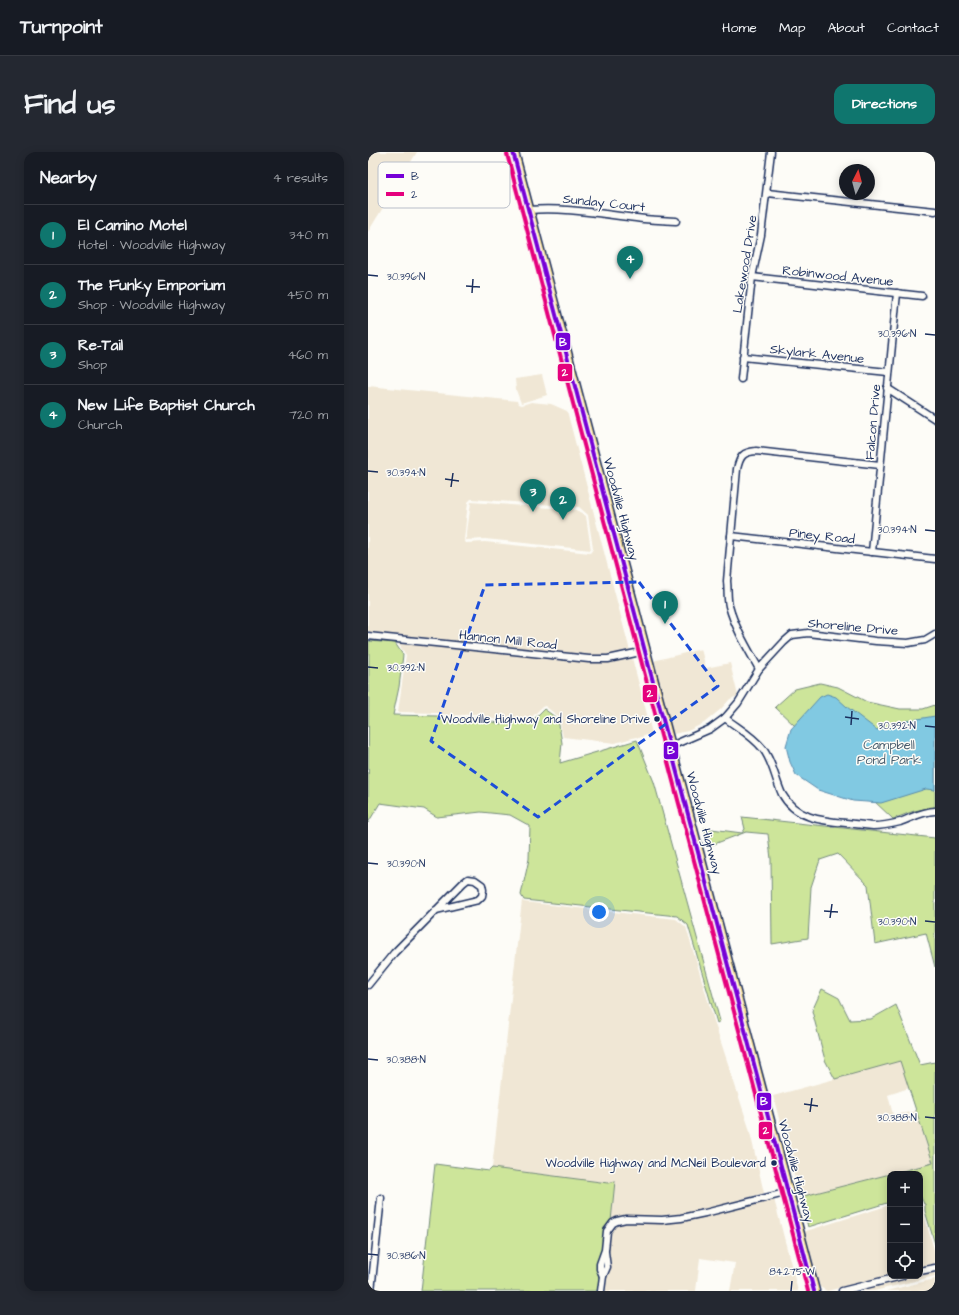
<!DOCTYPE html>
<meta charset="utf-8">
<style>
body{margin:0;font-family:"Architects Daughter",sans-serif;background:#242831;color:#f1f3f6}
.controls{position:absolute;right:12px;bottom:12px;display:grid;overflow:hidden;border-radius:8px;box-shadow:0 2px 10px #0003}
.controls button{width:36px;height:36px;display:grid;place-items:center;padding:0;border:0;border-bottom:1px solid #363941;background:#171b24;color:#f1f3f6;font:20px sans-serif}
.compass{position:absolute;left:471px;top:12px;width:36px;height:36px;border-radius:50%;background:#171b24;box-shadow:0 2px 10px #0003;rotate:6deg}
.you{position:absolute;left:231px;top:760px;width:14px;height:14px;margin:-10px;border:3px solid #fff;border-radius:50%;background:#1a73e8;box-shadow:0 0 0 6px #1a73e833}
.badge{display:grid;place-items:center;width:26px;height:26px;border-radius:50%;background:#0f766e;color:#fff;font-size:13px;font-weight:700}
.pin{position:absolute;translate:-50% -33px;filter:drop-shadow(0 1px 2px #0008)}
.pin::after{content:'';position:absolute;top:21px;width:14px;height:12px;background:inherit;clip-path:polygon(0 0,100% 0,50% 100%)}
.list{margin:0;padding:0;list-style:none}
h2{display:flex;justify-content:space-between;align-items:center;height:52px;margin:0;padding:0 16px;font-size:17px}
h2 small{font-size:13px;font-weight:400;color:#9ea1a6}
.list li{display:grid;grid-template-columns:26px 1fr auto;gap:12px;align-items:center;box-sizing:border-box;height:60px;padding:0 16px;border-top:1px solid #363941}
.list b{display:block;font-size:15px;white-space:nowrap}
.list p{margin:0;font-size:13px;white-space:nowrap;color:#9ea1a6}
.list em{font-size:13px;font-style:normal;color:#9ea1a6}
.icon{flex:none;width:22px;height:22px;fill:none;stroke:currentColor;stroke-width:2;stroke-linecap:round;stroke-linejoin:round}
.map{position:relative;flex:none;width:567px;height:1139px;overflow:hidden;border-radius:12px}
header{display:flex;align-items:center;gap:24px;box-sizing:border-box;height:56px;padding:0 20px;background:#171b24;border-bottom:1px solid #363941}
header strong{font-size:19px}
nav{display:flex;gap:22px;margin-inline-start:auto;font-size:14px}
.intro{display:flex;align-items:center;justify-content:space-between;box-sizing:border-box;height:96px;padding:0 24px}
h1{margin:0;font-size:28px}
.button{padding:10px 18px;border-radius:12px;background:#0f766e;color:#fff;font-size:14px;font-weight:700}
main{display:flex;gap:24px;padding:0 24px}
aside{flex:1;background:#171b24;border-radius:12px;box-shadow:0 2px 10px #0003}
.map>svg:first-child{display:block}
.built{fill:#f0e7d5;fill-rule:evenodd}
.green{fill:#cde59a;stroke:#748a7c}
.water{fill:#81c9e2;stroke:#588bad}
.lines{fill:none;stroke-linecap:round;stroke-linejoin:round}
.street-casing{stroke:#1b2f5e;stroke-width:9}
.primary-casing{stroke:#1b2f5e;stroke-width:13}
.street{stroke:#fdfcf7;stroke-width:6}
.primary{stroke:#fadf96;stroke-width:10}
.bus-1-casing{stroke:#fdfcf7;stroke-width:7}
.bus-2-casing{stroke:#fdfcf7;stroke-width:7}
.bus-1{stroke:#7600d6;stroke-width:4}
.bus-2{stroke:#e5007d;stroke-width:4}
.marked{fill:none;stroke:#1d4ed8;stroke-width:3;stroke-dasharray:8 5;stroke-linejoin:round}
.ticks{fill:none;stroke:#1b2f5e;stroke-width:1.5}
.bus-dot{fill:#1b2f5e;stroke:#fdfcf7;stroke-width:1.5}
.labels{text-anchor:middle;dominant-baseline:central;stroke-width:3;stroke-linejoin:round;paint-order:stroke}
.bus-label{font-size:12px;fill:#1b2f5e;stroke:#fdfcf7;text-anchor:end}
.street-label{font-size:13px;fill:#1b2f5e;stroke:#fdfcf7}
.park-label{font-size:13px;fill:#485c6d;stroke:#fdfcf7}
.key{fill:#fdfcf7;stroke:#b9bec9;stroke-width:1}
.key-label{font-size:11px;fill:#1b2f5e}
.ticks-label{font-size:10px;text-anchor:middle;fill:#1b2f5e;stroke:#fdfcf7;stroke-width:3;stroke-linejoin:round;paint-order:stroke}
.line-badge{stroke:#fdfcf7;stroke-width:1.5}
.badge-label{font-size:11px;text-anchor:middle;font-weight:bold;fill:#fff}
</style>
<header>
<strong>Turnpoint</strong>
<nav><a>Home</a><a>Map</a><a>About</a><a>Contact</a></nav>
</header>
<div class="intro"><h1>Find us</h1><a class="button">Directions</a></div>
<main>
<aside>
<h2>Nearby<small>4 results</small></h2>
<ul class="list">
<li><span class="badge">1</span><div><b>El Camino Motel</b><p>Hotel · Woodville Highway</p></div><em>340 m</em></li>
<li><span class="badge">2</span><div><b>The Funky Emporium</b><p>Shop · Woodville Highway</p></div><em>450 m</em></li>
<li><span class="badge">3</span><div><b>Re-Tail</b><p>Shop</p></div><em>460 m</em></li>
<li><span class="badge">4</span><div><b>New Life Baptist Church</b><p>Church</p></div><em>720 m</em></li>
</ul>
</aside>
<div class="map">
<svg width="567" height="1139" viewBox="0 0 567 1139">
<rect width="100%" height="100%" fill="#fdfcf7"/>
<filter id="ink" filterUnits="userSpaceOnUse"><feTurbulence type="fractalNoise" baseFrequency=".025" numOctaves="2"/><feDisplacementMap in="SourceGraphic" scale="8" xChannelSelector="R" yChannelSelector="G"/><feConvolveMatrix kernelMatrix="1 2 1 2 8 2 1 2 1" color-interpolation-filters="sRGB"/></filter>
<g filter="url(#ink)">
<g class="built">
<path d="M0,0H49L0,80Z"/>
<path d="M174,223L179,243L153,251L148,238L147,227Z"/>
<path d="M0,234L149,249L151,252L154,253L163,250L183,252L199,259L262,499L240,504H221L0,480ZM103,347L211,355L220,363L225,397L222,401L117,390L98,391L96,388L100,350Z"/>
<path d="M103,350L209,358L218,364L223,398L117,387L98,388Z"/>
<path d="M29,490L220,511L240,510L264,506L284,581L271,586L268,585L247,591L195,585L191,565L177,554L174,555L163,566H148L133,569L107,562L83,564L70,561L30,560L38,503Z"/>
<path d="M333,497L338,516L362,511L370,544L362,547L353,557L336,571L320,579L305,582L285,509Z"/>
<path d="M154,748L156,750L308,767L318,775L347,872L381,976L396,1041L336,1058L312,1062L272,1065L271,1071H294L313,1069L337,1064L406,1047L430,1139H362L367,1111L332,1106L328,1139H236L247,1029L240,1031L124,1016Z"/>
<path d="M532,909L541,936L520,943L525,963L548,959L565,1011L432,1045L405,944Z"/>
<path d="M552,1049L567,1101V1112L552,1115Z"/>
<path d="M522,1053V1123L459,1139L450,1134L435,1080Z"/>
<path d="M567,1119V1124L506,1139H487L547,1124H552V1123Z"/>
<path d="M567,1127V1139H518Z"/>
</g>
<g class="green">
<path d="M1,489L27,491L35,503L31,535L25,563L69,564L82,567L108,565L133,572L148,569H164L176,557L190,567L194,591L192,611L269,588L286,630L352,869L349,871L320,773L309,764L156,748L153,743L161,707L162,674L142,663L113,660L69,665L56,657L12,651L0,671Z"/>
<path d="M452,531L470,535L499,550L532,557H555L567,553V655L546,659L525,667L407,555L427,537Z"/>
<path d="M374,665L567,686V815L558,781L507,792L500,733L470,702L452,708L443,735L440,786L404,792L403,707L400,682L378,680L341,694L336,676L374,681L377,677Z"/>
<path d="M454,837L471,846L482,868L503,867L528,853L552,913L567,910V1092L557,1059V1052H556L552,1043V1022H523L565,1011L532,909L467,927L457,908L444,859Z"/>
<path d="M67,1012L121,1019L124,1016L240,1031L247,1029L236,1139H53Z"/>
<path d="M522,1022V1050L440,1075L432,1045Z"/>
</g>
<path class="water" d="M459,542L468,545L479,555L509,578L522,575L538,569L567,564V638L558,637L513,651L485,649L450,638L428,623L422,610L418,594L423,577L452,545Z"/>
<g class="lines">
<defs>
<g id="street">
<path d="M399,41L567,59"/>
<path d="M161,58C197,55 233,62 268,66C281,68 295,68 308,69"/>
<path d="M384,125L554,144"/>
<path d="M375,205L520,220"/>
<path d="M373,227L384,125L393,83L403,0"/>
<path d="M519,236L567,267"/>
<path d="M363,384L567,407"/>
<path d="M504,400L529,141"/>
<path d="M0,484L221,507H240L277,499"/>
<path d="M391,517C380,497 367,476 361,454C359,446 360,437 359,429L369,317C372,304 375,300 388,299L512,313"/>
<path d="M357,566C370,576 385,584 395,597C405,610 407,627 414,642C427,666 453,669 478,671C487,672 496,673 505,674C514,674 524,672 532,670C543,666 555,659 567,659"/>
<path d="M303,594L342,577L357,566L370,551L391,517L416,490L424,483L440,481L508,489L540,491L557,488L567,482"/>
<path d="M0,833L26,801L95,731L100,727L107,728L114,733L115,738L114,744L110,748L68,758"/>
<path d="M552,1119L567,1116"/>
<path d="M235,1124L232,1117V1112L237,1098L239,1079L245,1071L249,1069L258,1067L294,1068L313,1066L337,1061L421,1040"/>
<path d="M3,1139L13,1046"/>
<path d="M233,1139L235,1124L239,1115L237,1100"/>
<path d="M474,1139L534,1124"/>
</g>
<path id="primary" d="M145,0L446,1139"/>
</defs>
<use href="#street" class="street-casing"/>
<use href="#primary" class="primary-casing"/>
<use href="#street" class="street"/>
<use href="#primary" class="primary"/>
<defs>
<path id="bus-1" d="M145,0L446,1139"/>
<path id="bus-2" d="M139,2L440,1139"/>
</defs>
<use href="#bus-1" class="bus-1-casing"/>
<use href="#bus-2" class="bus-2-casing"/>
<use href="#bus-1" class="bus-1"/>
<use href="#bus-2" class="bus-2"/>
</g>
</g>
<path class="marked" d="M271,430L350,534L170,665L63,589L117,433Z"/>
<path class="ticks" d="M0,123L10,124M98,134L112,135M104,141L105,127M557,182L567,183M0,319L10,320M77,327L91,329M83,335L85,321M557,378L567,379M0,515L10,516M477,565L491,567M483,573L484,559M557,574L567,575M0,711L10,712M456,759L470,760M462,766L464,752M557,769L567,770M0,907L10,908M436,952L450,954M442,960L444,946M557,965L567,966M0,1102L10,1103M423,1139L424,1129"/>
<g class="bus-dot">
<circle cx="289" cy="567" r="3.5"/>
<circle cx="406" cy="1011" r="3.5"/>
</g>
<g class="labels">
<g class="bus-label">
<text x="282" y="567">Woodville Highway and Shoreline Drive</text>
<text x="398" y="1011">Woodville Highway and McNeil Boulevard</text>
</g>
<g class="street-label">
<text transform="translate(236 51) rotate(6)">Sunday Court</text>
<text transform="translate(377 112) rotate(-81)">Lakewood Drive</text>
<text transform="translate(470 124) rotate(6)">Robinwood Avenue</text>
<text transform="translate(449 202) rotate(6)">Skylark Avenue</text>
<text transform="translate(505 270) rotate(-85)">Falcon Drive</text>
<text transform="translate(253 357) rotate(75)">Woodville Highway</text>
<text transform="translate(454 384) rotate(6)">Piney Road</text>
<text transform="translate(485 475) rotate(5)">Shoreline Drive</text>
<text transform="translate(140 488) rotate(6)">Hannon Mill Road</text>
<text transform="translate(336 671) rotate(75)">Woodville Highway</text>
<text transform="translate(428 1019) rotate(75)">Woodville Highway</text>
</g>
<g class="park-label">
<text x="521" y="593">Campbell<tspan x="521" dy="15">Pond Park</tspan></text>
</g>
</g>
<rect x="10" y="10" width="132" height="46" rx="6" class="key"/>
<rect x="18" y="22" width="18" height="4" fill="#7600d6"/>
<rect x="18" y="40" width="18" height="4" fill="#e5007d"/>
<g class="key-label">
<text x="43" y="28">B</text>
<text x="43" y="46">2</text>
</g>
<g class="ticks-label">
<text x="38" y="128">30.396°N</text>
<text x="529" y="185">30.396°N</text>
<text x="38" y="324">30.394°N</text>
<text x="529" y="381">30.394°N</text>
<text x="38" y="519">30.392°N</text>
<text x="529" y="577">30.392°N</text>
<text x="38" y="715">30.390°N</text>
<text x="529" y="773">30.390°N</text>
<text x="38" y="911">30.388°N</text>
<text x="529" y="969">30.388°N</text>
<text x="38" y="1107">30.386°N</text>
<text x="424" y="1123">84.275°W</text>
</g>
<g class="line-badge">
<rect x="187" y="180" width="16" height="19" rx="4" fill="#7600d6"/>
<rect x="189" y="211" width="16" height="19" rx="4" fill="#e5007d"/>
<rect x="274" y="532" width="16" height="19" rx="4" fill="#e5007d"/>
<rect x="295" y="589" width="16" height="19" rx="4" fill="#7600d6"/>
<rect x="388" y="940" width="16" height="19" rx="4" fill="#7600d6"/>
<rect x="390" y="969" width="15" height="19" rx="4" fill="#e5007d"/>
</g>
<g class="badge-label">
<text x="195" y="194">B</text>
<text x="197" y="224">2</text>
<text x="282" y="545">2</text>
<text x="303" y="602">B</text>
<text x="396" y="953">B</text>
<text x="398" y="982">2</text>
</g>
</svg>
<div class="controls">
<button>+</button>
<button>−</button>
<button><svg class="icon" aria-label="locate" viewBox="0 0 24 24"><circle cx="12" cy="12" r="6"/><path d="M12 2v4M12 18v4M2 12h4M18 12h4"/></svg></button>
</div>
<svg class="compass" viewBox="-18 -18 36 36"><path d="M0-13l5 13h-10z" fill="#e53935"/><path d="M0 13l5-13h-10z" fill="#9ea1a6"/></svg>
<div class="you"></div>
<div class="pin badge" style="left:297px;top:472px">1</div>
<div class="pin badge" style="left:195px;top:368px">2</div>
<div class="pin badge" style="left:165px;top:360px">3</div>
<div class="pin badge" style="left:262px;top:127px">4</div>
</div>
</main>
